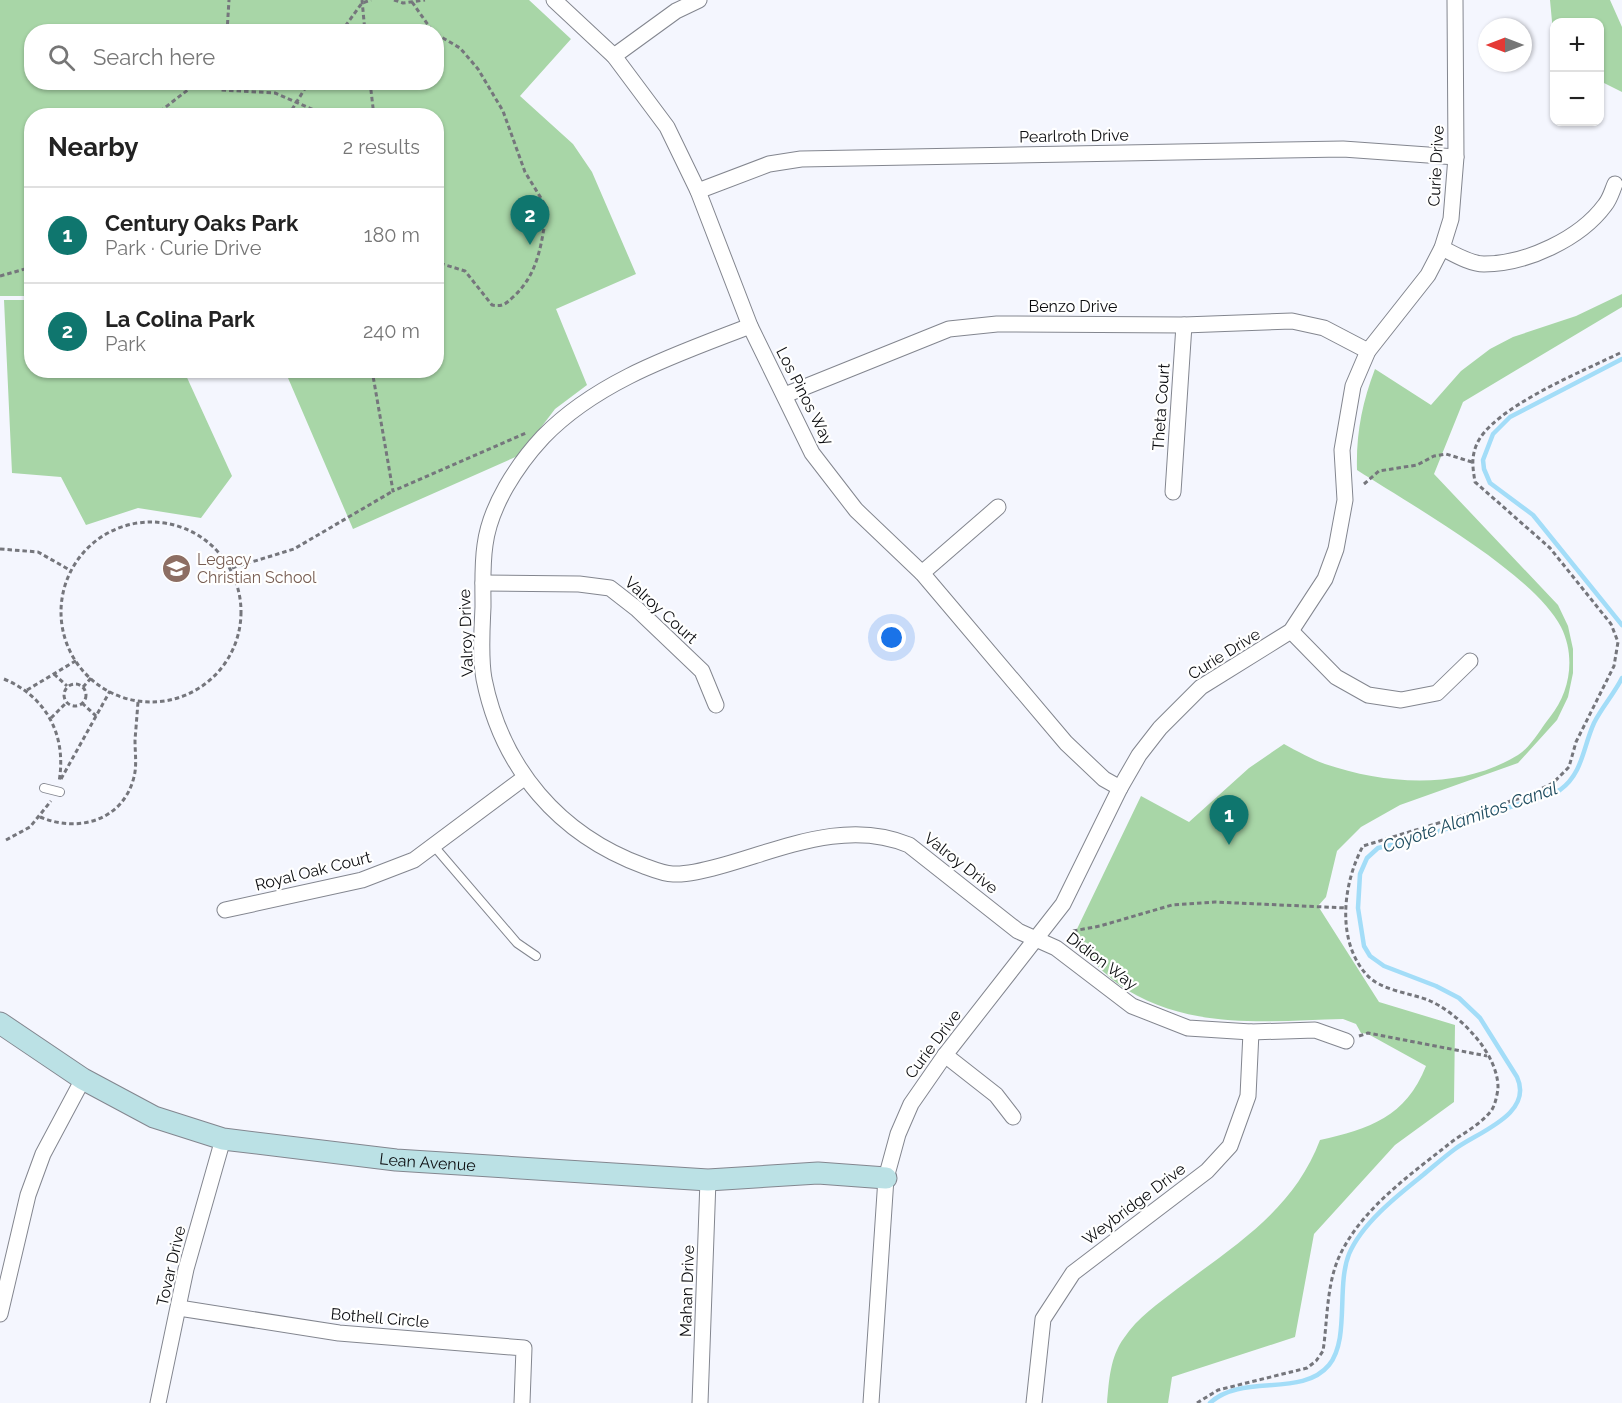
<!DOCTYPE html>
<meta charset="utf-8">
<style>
body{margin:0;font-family:Raleway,sans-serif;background:#f6f6f6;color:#222}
.controls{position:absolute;right:18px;top:18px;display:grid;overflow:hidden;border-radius:12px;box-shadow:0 2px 4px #0004}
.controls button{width:54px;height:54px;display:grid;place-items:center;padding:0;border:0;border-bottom:2px solid #e0e0e0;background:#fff;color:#222;font:30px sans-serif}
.compass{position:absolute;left:1478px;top:18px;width:54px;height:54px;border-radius:50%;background:#fff;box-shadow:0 2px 4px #0004;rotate:270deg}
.you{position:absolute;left:892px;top:638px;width:21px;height:21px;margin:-15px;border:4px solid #fff;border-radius:50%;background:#1a73e8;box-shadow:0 0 0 9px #1a73e833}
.badge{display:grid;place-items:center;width:39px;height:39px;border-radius:50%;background:#0f766e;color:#fff;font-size:20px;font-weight:700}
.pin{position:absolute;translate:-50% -50px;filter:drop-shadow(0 2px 3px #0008)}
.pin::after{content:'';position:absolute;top:32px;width:21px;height:18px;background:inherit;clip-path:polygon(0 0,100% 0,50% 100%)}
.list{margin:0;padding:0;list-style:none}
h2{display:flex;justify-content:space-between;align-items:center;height:78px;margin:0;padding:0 24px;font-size:26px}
h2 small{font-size:20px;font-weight:400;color:#767676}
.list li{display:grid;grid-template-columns:39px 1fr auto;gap:18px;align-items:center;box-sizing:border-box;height:96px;padding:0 24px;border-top:2px solid #e0e0e0}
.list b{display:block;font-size:22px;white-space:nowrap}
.list p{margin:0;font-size:20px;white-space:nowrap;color:#767676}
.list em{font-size:20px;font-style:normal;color:#767676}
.icon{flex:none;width:33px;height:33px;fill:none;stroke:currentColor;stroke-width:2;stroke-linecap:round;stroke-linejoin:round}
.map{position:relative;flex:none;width:1622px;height:1403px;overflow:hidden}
.search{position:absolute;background:#fff;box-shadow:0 2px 4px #0004;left:24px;top:24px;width:420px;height:66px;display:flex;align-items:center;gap:15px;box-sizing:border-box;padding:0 21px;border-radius:24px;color:#767676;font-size:22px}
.panel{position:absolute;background:#fff;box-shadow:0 2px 4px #0004;left:24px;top:108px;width:420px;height:270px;border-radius:24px}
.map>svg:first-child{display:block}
.green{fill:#a8d6a7;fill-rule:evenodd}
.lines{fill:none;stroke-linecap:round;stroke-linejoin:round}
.stream{stroke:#a3ddf8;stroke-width:4.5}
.lane-casing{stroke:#83868f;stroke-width:10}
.street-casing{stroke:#83868f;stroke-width:17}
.secondary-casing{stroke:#83868f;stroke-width:23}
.path{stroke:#75767c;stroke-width:3;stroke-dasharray:4.5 3;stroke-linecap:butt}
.lane{stroke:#fff;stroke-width:8}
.street{stroke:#fff;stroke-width:15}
.secondary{stroke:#bbe1e5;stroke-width:21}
.labels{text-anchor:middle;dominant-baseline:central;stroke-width:4.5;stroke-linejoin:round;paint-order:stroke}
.street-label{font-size:16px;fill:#0b0c0f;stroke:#fff}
.education-label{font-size:16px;fill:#785e54;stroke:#fff;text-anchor:start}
.water-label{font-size:18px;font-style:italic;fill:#204d60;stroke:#fff}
</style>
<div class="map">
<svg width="1622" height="1403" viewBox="0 0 1622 1403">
<rect width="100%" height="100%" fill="#f4f6fe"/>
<g class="green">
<path d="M0,0H529L571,39L520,96L573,144L592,172L636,274L556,309L587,385L555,409L520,455L353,529L285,371L436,370V116H32L31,296H0ZM32,32H436V82H32Z"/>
<path d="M1550,0H1610L1622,27V92L1600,81V22H1554V43Z"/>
<path d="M1622,294V307L1463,402L1434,474L1558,605L1568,626L1573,649V673L1568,697L1557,720L1518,763L1400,805L1361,827L1337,851L1326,897L1318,906L1379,1002L1455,1025L1454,1102L1395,1145L1314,1234L1295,1337L1172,1377L1168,1403H1107C1109,1381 1110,1357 1124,1338C1138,1317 1158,1304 1177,1289C1235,1245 1293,1211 1320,1140C1369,1129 1406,1117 1426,1066L1368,1034L1361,1033L1356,1024L1343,1019C1269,1021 1193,1030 1127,990C1109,979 1093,961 1077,948V929L1141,796L1189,822L1249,768L1284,744C1297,751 1311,759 1325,764C1387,785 1461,790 1518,755C1531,747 1541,728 1550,717C1570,692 1576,657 1561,627C1533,573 1411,505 1357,470C1356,434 1362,403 1375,369L1431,405L1461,371L1490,349L1513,337L1576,316Z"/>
<path d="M4,300H31L32,370L184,371L232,476L201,518L138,508L86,525L61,477L12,473Z"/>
</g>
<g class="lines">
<g class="stream">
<path d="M1622,359L1510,417L1493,434L1483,460L1484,469L1490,483L1533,515L1622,625"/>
<path d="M1210,1403C1242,1373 1302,1398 1329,1365C1350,1339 1336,1287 1349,1254C1362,1223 1398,1195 1423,1175C1434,1166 1444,1157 1455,1149C1478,1132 1534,1114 1517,1077L1480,1018L1459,998L1436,986L1384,966L1370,956L1364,946L1358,908L1360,874L1367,858L1378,848L1413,840L1560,790C1583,773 1583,747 1594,723C1602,707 1614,694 1622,678"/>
</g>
<defs>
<g id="lane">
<path d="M44,788L60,792"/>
<path d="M433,845L517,943L536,956"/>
</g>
<g id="street">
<path d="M554,0L614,56L667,127L698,191L750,326L812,453L856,510L922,573L1066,743L1104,779L1120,788"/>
<path d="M614,56L676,11L699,0"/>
<path d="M698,191L769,164L801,159L1343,149L1456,157"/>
<path d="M1442,248C1454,254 1470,264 1484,264C1526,264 1580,239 1605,205C1610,199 1612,191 1615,184"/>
<path d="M750,326C678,354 598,380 543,437C517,465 490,506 485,545C482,565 483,586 483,607C482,630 480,656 484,679C502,768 559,835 644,866C652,869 664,874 673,874C689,875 709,869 724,865C784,848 848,819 909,845L1018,931L1056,948L1132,1006L1188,1028L1251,1032L1315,1030L1346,1041"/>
<path d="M785,395L949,329L997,324L1184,325L1292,321L1324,328L1368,351"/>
<path d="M1173,492L1184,325"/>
<path d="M922,573L998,507"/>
<path d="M483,583L579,584L610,588L637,609L702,671L716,705"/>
<path d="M1291,631L1336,677L1368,695L1401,700L1437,693L1470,661"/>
<path d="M225,910L362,880L414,860L524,778"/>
<path d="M945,1055L996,1095L1013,1117"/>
<path d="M179,1308L339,1333L524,1348L522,1403"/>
<path d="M0,1314L28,1195L43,1154L83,1079"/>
<path d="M158,1403L186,1269L223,1139"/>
<path d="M700,1403L708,1180"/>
<path d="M871,1403L886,1178L898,1134L911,1104L945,1055L1063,904L1120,788L1139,755L1160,728L1201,687L1291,631L1325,579L1336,549L1345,500L1342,450L1353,386L1368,351L1428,275L1442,248L1451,219L1456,157L1455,0"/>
<path d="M1034,1403L1043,1319L1073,1273L1207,1171L1230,1146L1248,1096L1251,1032"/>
</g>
<g id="secondary">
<path id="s1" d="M0,1023L83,1079L154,1117L223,1139L396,1160L708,1180L818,1173L886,1178"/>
</g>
</defs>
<use href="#lane" class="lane-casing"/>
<use href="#street" class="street-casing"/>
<use href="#secondary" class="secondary-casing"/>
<g class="path">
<path d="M362,0L365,32"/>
<path d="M394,0L403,3L425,0"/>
<path d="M412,2L433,32"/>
<path d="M227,32L229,0"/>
<path d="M341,32L362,3L371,0"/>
<path d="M436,34L460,48L478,69L503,111L525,172L547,208C542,241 539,274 513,297C506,304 502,307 492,305L465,271L439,263L436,258"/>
<path d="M209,82L221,90L275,93L328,116"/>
<path d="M370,82L374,116"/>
<path d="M154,116L198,82"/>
<path d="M288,116L309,82"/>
<path d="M0,276L32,267"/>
<path d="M372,370L393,491L526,433"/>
<path d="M1364,484L1379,471L1417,465L1434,456L1446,454L1472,462"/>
<circle cx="151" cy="612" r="90"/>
<path d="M0,549L38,552L68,569"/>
<path d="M232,568L294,549L393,491"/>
<path d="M54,674L67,686"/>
<path d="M4,679C47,697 67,736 59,782"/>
<circle cx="75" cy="695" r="11"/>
<path d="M83,687L91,678"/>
<path d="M27,690L77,660"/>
<path d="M82,703L96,716"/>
<path d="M51,718L66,703"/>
<path d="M61,779L110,691"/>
<path d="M40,817C78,833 123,821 134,777C137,765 135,753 135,740C136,728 137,715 138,702"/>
<path d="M6,840L30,827L51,801"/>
<path d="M1073,931L1100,926L1172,905L1215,902L1347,908"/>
<path d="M1359,1036L1368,1033L1487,1056"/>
<path d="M1197,1403L1218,1390L1307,1368L1316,1361L1323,1351C1328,1318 1326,1279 1343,1249C1366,1206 1411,1174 1449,1144C1463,1133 1480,1125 1491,1111C1495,1106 1497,1095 1498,1089C1499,1054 1459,1013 1428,1000C1410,993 1379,990 1366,974C1336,940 1343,883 1363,846L1524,797L1553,783L1569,767L1576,742L1614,666L1618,642L1611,624L1550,548L1475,482C1473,469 1471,459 1476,446C1490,408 1586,370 1622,352"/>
</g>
<use href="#lane" class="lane"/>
<use href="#street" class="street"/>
<use href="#secondary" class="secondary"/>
</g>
<defs>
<symbol id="school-disc" viewBox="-11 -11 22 22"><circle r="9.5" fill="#8d6e63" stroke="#fff"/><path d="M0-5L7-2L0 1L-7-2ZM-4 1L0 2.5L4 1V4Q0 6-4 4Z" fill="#fff"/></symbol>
</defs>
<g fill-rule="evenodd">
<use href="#school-disc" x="160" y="552" width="33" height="33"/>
</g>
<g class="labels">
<g class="street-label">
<text transform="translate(1074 136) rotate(-1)">Pearlroth Drive</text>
<text transform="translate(1436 166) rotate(-87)">Curie Drive</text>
<text x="1073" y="306">Benzo Drive</text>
<text transform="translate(805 396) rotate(63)">Los Pinos Way</text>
<text transform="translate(1161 407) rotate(-86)">Theta Court</text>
<text transform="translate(661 610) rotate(42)">Valroy Court</text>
<text transform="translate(466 633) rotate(-92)">Valroy Drive</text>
<text transform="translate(1224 654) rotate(-32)">Curie Drive</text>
<text transform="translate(961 863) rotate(38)">Valroy Drive</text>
<text transform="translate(313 871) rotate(-14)">Royal Oak Court</text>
<text transform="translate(1102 961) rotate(37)">Didion Way</text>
<text transform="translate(933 1044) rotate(-53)">Curie Drive</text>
<text stroke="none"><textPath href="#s1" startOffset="459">Lean Avenue</textPath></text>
<text transform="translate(1134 1204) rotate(-37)">Weybridge Drive</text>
<text transform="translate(171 1266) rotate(-77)">Tovar Drive</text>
<text transform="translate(687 1291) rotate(-88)">Mahan Drive</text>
<text transform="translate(380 1318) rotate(5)">Bothell Circle</text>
</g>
<g class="education-label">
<text x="197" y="559">Legacy<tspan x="197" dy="18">Christian School</tspan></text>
</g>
<g class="water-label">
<text transform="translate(1470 817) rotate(-19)">Coyote Alamitos Canal</text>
</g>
</g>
</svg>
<div class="controls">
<button>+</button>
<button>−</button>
</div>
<svg class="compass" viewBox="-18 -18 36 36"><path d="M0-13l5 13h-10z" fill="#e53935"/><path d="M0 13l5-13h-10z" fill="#767676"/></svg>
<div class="you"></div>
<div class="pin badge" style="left:1229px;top:845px">1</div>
<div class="pin badge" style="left:530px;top:245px">2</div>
<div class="search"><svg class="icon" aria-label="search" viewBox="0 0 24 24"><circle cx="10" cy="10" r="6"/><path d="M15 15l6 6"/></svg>Search here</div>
<section class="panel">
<h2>Nearby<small>2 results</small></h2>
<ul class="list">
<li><span class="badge">1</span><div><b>Century Oaks Park</b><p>Park · Curie Drive</p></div><em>180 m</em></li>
<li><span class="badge">2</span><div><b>La Colina Park</b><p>Park</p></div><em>240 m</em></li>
</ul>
</section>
</div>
